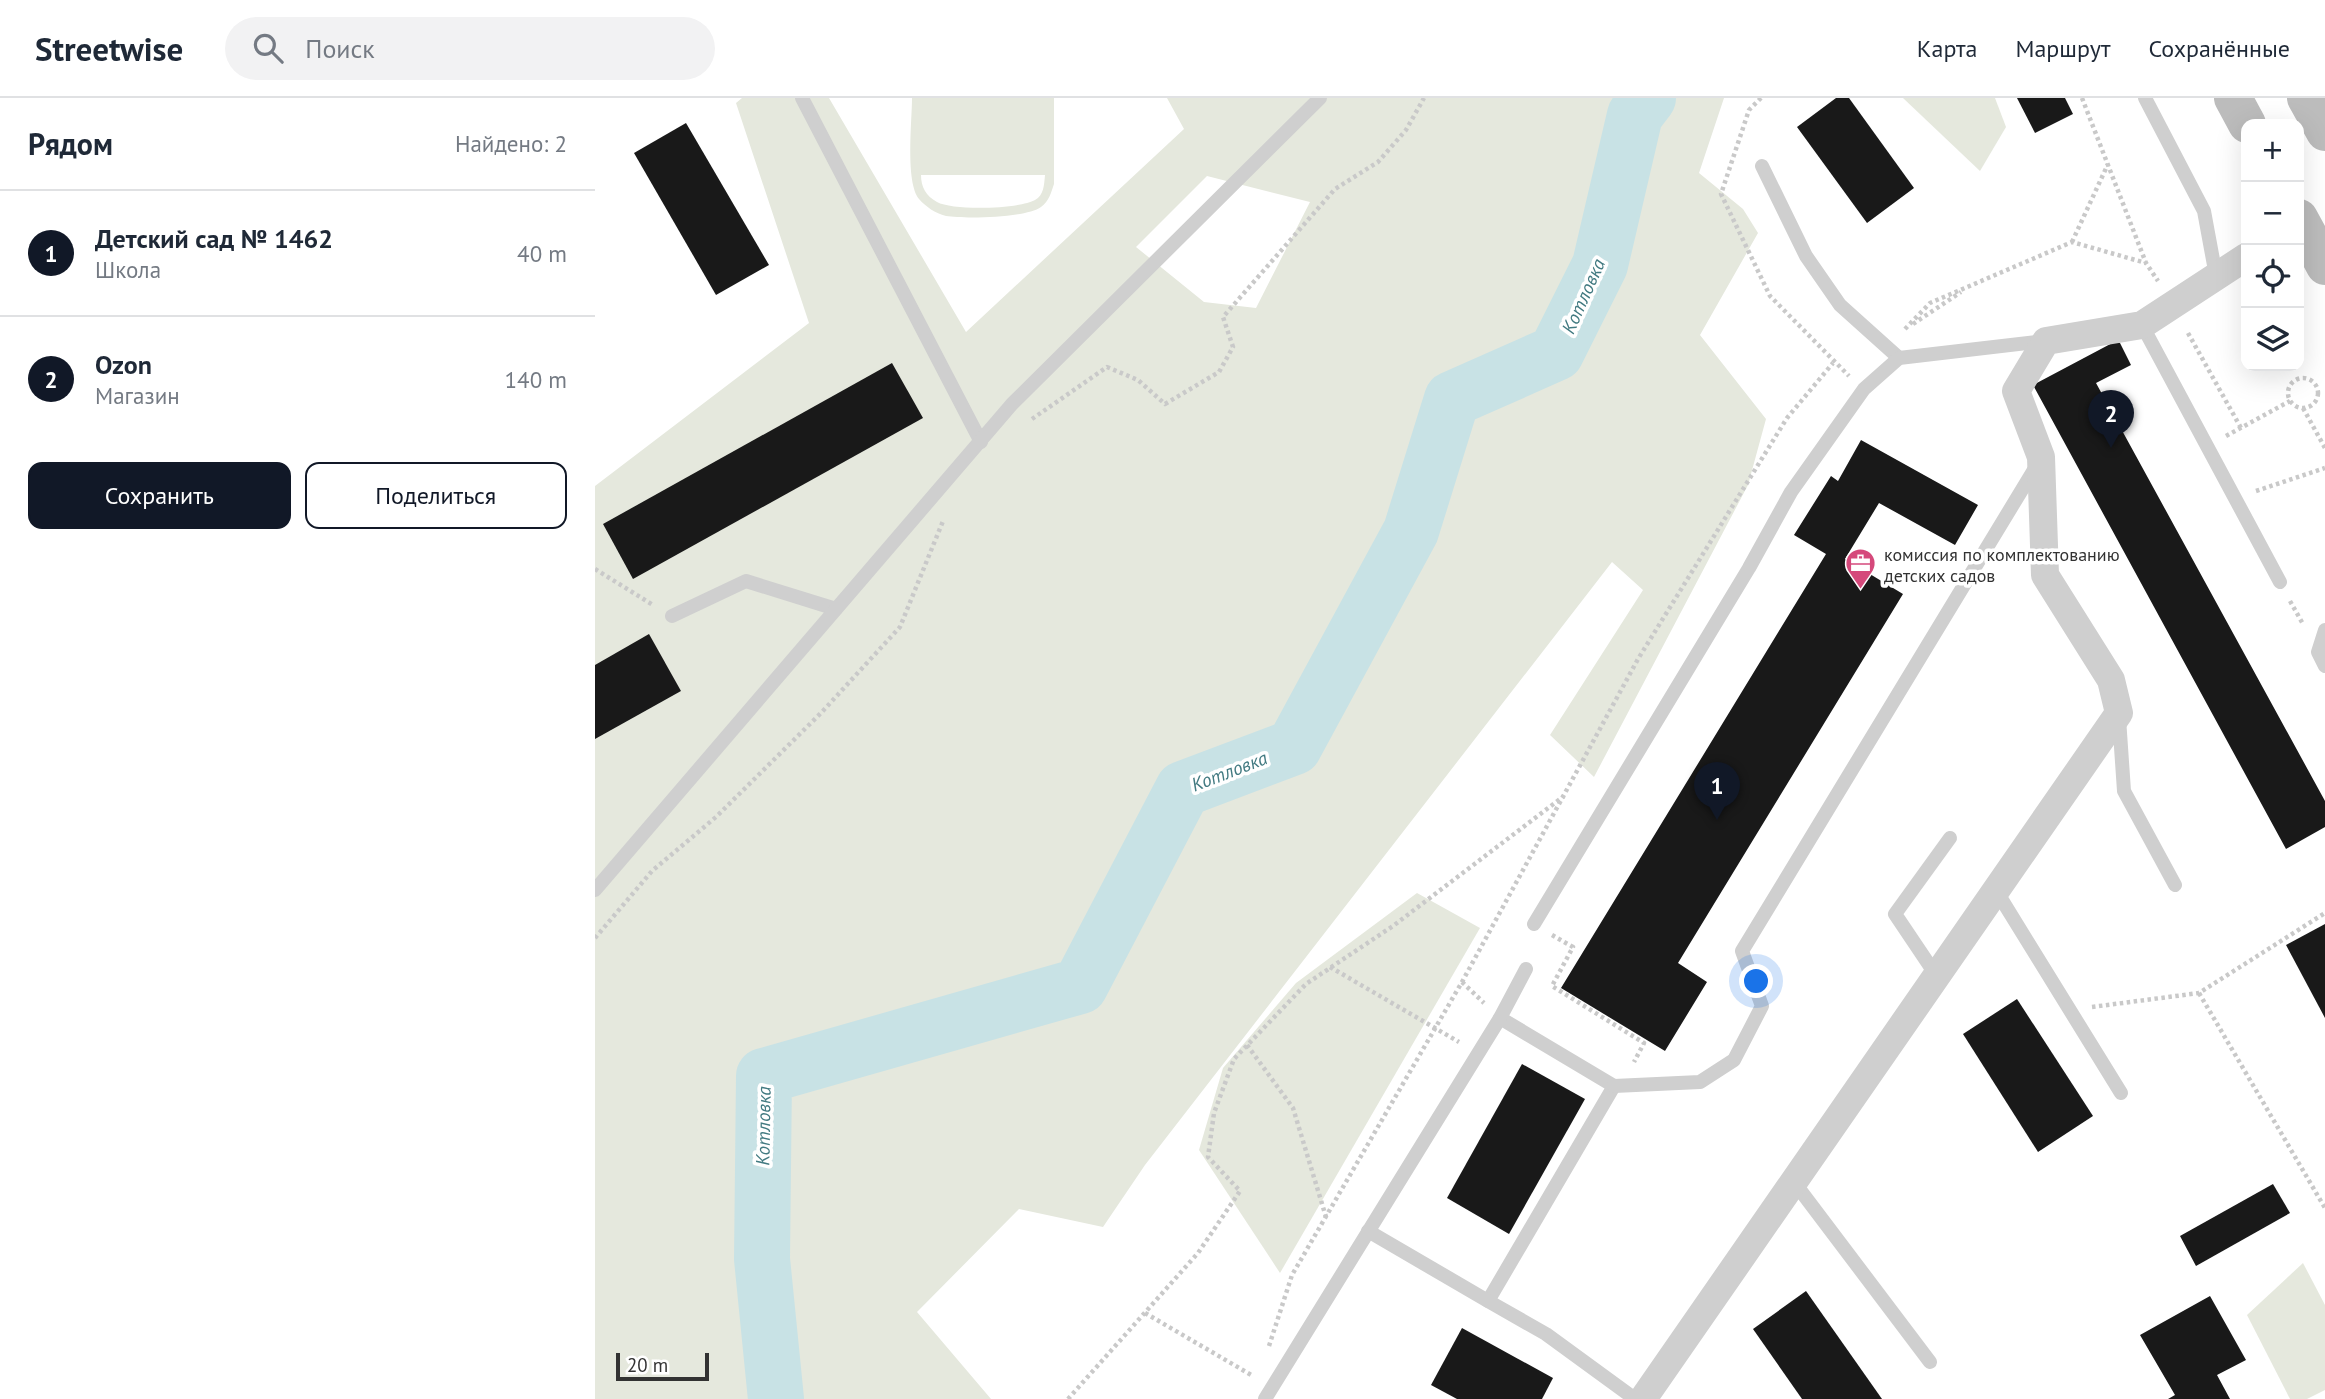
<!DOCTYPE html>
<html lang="ru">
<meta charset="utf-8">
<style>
body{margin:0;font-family:"PT Sans",sans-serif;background:#f2f2f3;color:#1f2937}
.controls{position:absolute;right:21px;top:21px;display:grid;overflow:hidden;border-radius:14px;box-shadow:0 7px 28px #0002}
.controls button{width:63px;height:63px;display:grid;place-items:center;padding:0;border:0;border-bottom:2px solid #e0e1e3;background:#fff;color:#1f2937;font:35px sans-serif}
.scale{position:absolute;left:21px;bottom:18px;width:93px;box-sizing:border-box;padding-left:7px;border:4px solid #323232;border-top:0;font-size:19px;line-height:24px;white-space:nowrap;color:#323232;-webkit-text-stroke:5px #fff;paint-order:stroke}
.you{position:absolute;left:1162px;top:884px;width:24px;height:24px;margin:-18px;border:5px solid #fff;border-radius:50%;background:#1a73e8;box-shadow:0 0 0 10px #1a73e833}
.badge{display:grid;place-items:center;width:46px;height:46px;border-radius:50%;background:#111827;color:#fff;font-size:23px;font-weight:700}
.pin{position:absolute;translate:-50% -58px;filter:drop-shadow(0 2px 4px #0008)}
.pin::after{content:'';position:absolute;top:37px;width:24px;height:21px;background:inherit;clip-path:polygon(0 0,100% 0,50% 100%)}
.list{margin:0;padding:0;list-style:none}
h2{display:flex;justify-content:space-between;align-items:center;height:91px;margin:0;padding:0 28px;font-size:30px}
h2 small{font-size:23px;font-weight:400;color:#747a83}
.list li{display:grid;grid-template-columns:46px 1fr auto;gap:21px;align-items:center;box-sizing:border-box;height:126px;padding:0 28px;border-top:2px solid #e0e1e3}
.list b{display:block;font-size:26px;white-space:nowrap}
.list p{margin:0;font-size:23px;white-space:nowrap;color:#747a83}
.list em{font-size:23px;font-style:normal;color:#747a83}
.actions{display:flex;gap:14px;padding:21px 28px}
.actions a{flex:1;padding:16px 0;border:2px solid #111827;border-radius:14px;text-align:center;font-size:24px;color:#111827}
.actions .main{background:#111827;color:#fff}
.icon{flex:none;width:38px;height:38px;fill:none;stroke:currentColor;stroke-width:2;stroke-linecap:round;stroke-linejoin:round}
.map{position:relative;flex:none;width:1730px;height:1301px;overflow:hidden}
header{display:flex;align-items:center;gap:42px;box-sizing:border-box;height:98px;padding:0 35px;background:#fff;border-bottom:2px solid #e0e1e3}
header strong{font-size:33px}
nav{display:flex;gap:38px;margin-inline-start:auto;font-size:24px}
.search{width:490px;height:63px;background:#f2f2f3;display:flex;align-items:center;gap:18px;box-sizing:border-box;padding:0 24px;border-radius:38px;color:#747a83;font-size:26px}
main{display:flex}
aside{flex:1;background:#fff}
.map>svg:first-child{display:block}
.green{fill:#e5e8dd;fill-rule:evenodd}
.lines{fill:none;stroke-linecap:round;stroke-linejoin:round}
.river{stroke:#c8e2e5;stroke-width:56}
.building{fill:#191919}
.path{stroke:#c9c9c9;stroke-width:4.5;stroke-dasharray:3.5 3.5;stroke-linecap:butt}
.lane{stroke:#cfcfcf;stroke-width:14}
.street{stroke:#cfcfcf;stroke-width:28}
.secondary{stroke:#bcbcbc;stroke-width:38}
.labels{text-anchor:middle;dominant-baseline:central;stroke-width:7;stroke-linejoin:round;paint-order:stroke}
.poi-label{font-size:18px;fill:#323232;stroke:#fff;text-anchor:start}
.water-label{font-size:19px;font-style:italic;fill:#427a81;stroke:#fff}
</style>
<header>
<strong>Streetwise</strong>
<div class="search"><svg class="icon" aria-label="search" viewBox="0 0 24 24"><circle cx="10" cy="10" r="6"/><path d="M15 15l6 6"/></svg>Поиск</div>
<nav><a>Карта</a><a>Маршрут</a><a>Сохранённые</a></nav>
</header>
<main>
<aside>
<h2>Рядом<small>Найдено: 2</small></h2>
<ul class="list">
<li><span class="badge">1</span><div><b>Детский сад № 1462</b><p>Школа</p></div><em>40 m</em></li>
<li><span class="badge">2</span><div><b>Ozon</b><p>Магазин</p></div><em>140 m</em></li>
</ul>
<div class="actions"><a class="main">Сохранить</a><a>Поделиться</a></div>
</aside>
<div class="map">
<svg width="1730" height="1301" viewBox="0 0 1730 1301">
<rect width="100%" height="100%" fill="#fff"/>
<g class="green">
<path d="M147,0H234L371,234L589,31L572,0H1129L1104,75L1148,111L1163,135L1105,237L1171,321L1153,387L999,679L955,637L1048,492L1017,464L550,1067L508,1129L424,1111L322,1214L396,1301H0V388L214,225L141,5ZM612,78L715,104L661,210L609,204L541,149Z"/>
<path d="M317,0H459V86C456,95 454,103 446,109C431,120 370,121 351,118C340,115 331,109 324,101C310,84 317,23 317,0ZM326,77H450C449,87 449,97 440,102C424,111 358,113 342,104C331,98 326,89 326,77Z"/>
<path d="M1308,0H1400L1411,29L1385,73Z"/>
<path d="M822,795L885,830L685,1175L604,1052L628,970L701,885Z"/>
<path d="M1708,1165L1730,1207V1292L1712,1301H1695L1652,1217Z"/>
</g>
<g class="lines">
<path class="river" d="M181,1301L167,1161L169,978L485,888L588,691L699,649L816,433L857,301L961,255L1005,167L1040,17L1053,0"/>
</g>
<g class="building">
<path d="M1241,0H1254L1319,90L1272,125L1202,29Z"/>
<path d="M1422,0H1470L1478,16L1440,35Z"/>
<path d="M91,25L174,167L121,197L39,55Z"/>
<path d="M1521,243L1525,245L1536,267L1501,285L1730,703V729L1691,751L1438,287Z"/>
<path d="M297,265L328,320L38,481L8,426Z"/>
<path d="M1266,342L1383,407L1360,447L1284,405L1250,461L1308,496L1083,865L1112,884L1070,953L966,890L1231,456L1199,437L1236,378L1243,383Z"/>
<path d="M54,536L86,593L0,641V567Z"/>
<path d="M1730,826V920L1691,847Z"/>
<path d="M1422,901L1498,1018L1443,1054L1368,936Z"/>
<path d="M927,966L990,1001L914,1136L852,1100Z"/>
<path d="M1678,1086L1695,1115L1601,1168L1585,1138Z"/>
<path d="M1211,1193L1287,1301H1207L1158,1231Z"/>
<path d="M1615,1198L1651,1262L1622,1277L1635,1301H1573L1580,1297L1545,1237Z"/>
<path d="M867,1230L958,1280L947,1301H862L836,1287Z"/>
</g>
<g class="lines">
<g class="path">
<path d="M1166,0L1154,12L1126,96L1175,198L1254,278"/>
<path d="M1487,0L1551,165L1563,183"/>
<path d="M1477,144L1513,66"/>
<path d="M1318,226L1366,194"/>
<path d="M1310,231L1335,205L1477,144L1551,165"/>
<path d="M1593,235L1646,330"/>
<circle cx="1708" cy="295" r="15"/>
<path d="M1708,310L1730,350"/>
<path d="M437,321L512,269L543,282L570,306L624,274L638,249L628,219L740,91L783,64L811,32L829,0"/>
<path d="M1631,338L1695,303"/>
<path d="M1661,393L1730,370"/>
<path d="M0,471L58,507"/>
<path d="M1695,503L1708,526"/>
<path d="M957,837L978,849L957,888L1049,945L1039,964"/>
<path d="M0,840L57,773L121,719L226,615L305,529L348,423"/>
<path d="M735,869L864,944"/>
<path d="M867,884L889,905"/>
<path d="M1604,895L1730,1110"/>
<path d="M1497,909L1604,895L1730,815"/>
<path d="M652,947L698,1010L731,1119"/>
<path d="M550,1215L658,1278"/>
<path d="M674,1248L697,1177L867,884L1043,561L1192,320L1238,265"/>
<path d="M473,1301L603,1155L645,1093L613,1059L619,1015L639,961L711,886L798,828L969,698"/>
</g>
<g class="lane">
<path d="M207,0L386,344"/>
<path d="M1550,0L1609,113L1621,178"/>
<path d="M1167,68L1211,158L1245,207L1304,260"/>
<path d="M1547,227L1685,484"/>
<path d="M77,518L151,483L241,511"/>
<path d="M1730,532L1723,554L1730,568"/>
<path d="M1524,620L1529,693L1580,787"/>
<path d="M0,792L417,306L725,0"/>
<path d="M1402,794L1526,995"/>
<path d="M939,826L1154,470L1196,394L1269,291L1304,260L1450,243"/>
<path d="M1341,877L1300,816L1355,740"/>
<path d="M905,920L1019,988L893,1203L951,1236L1040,1301"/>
<path d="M1019,988L1105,984L1139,962L1167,908L1147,853L1442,367"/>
<path d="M1199,1084L1335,1264"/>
<path d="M773,1133L893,1203"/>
<path d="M670,1301L905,920L931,871"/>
</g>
<path class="street" d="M1048,1301L1524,615L1516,582L1450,477L1446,359L1421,293L1451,243L1547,227L1651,159"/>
<g class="secondary">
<path d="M1638,0L1652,26"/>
<path d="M1711,0L1730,34"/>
<path d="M1704,120L1730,168"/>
</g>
</g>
<defs>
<symbol id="office-pin" viewBox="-11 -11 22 30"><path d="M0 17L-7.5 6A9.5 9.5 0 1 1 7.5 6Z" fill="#d5497b" stroke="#fff"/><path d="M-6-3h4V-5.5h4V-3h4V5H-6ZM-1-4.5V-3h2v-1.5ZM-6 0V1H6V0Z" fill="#fff"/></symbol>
</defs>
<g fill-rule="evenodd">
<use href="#office-pin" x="1248" y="448" width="35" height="47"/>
</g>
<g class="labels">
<g class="poi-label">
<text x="1289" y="456">комиссия по комплектованию<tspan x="1289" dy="21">детских садов</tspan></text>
</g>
<g class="water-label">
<text transform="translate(988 198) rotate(-66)">Котловка</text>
<text transform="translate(634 673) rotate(-21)">Котловка</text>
<text transform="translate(168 1028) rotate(-89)">Котловка</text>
</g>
</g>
</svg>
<div class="controls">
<button>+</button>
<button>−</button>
<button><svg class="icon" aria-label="locate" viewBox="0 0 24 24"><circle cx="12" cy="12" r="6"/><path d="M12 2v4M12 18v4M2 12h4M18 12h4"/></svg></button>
<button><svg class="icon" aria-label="layers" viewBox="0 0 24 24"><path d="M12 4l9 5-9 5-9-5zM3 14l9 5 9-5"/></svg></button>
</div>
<div class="scale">20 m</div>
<div class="you"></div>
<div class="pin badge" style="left:1122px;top:722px">1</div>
<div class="pin badge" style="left:1516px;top:350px">2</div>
</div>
</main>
